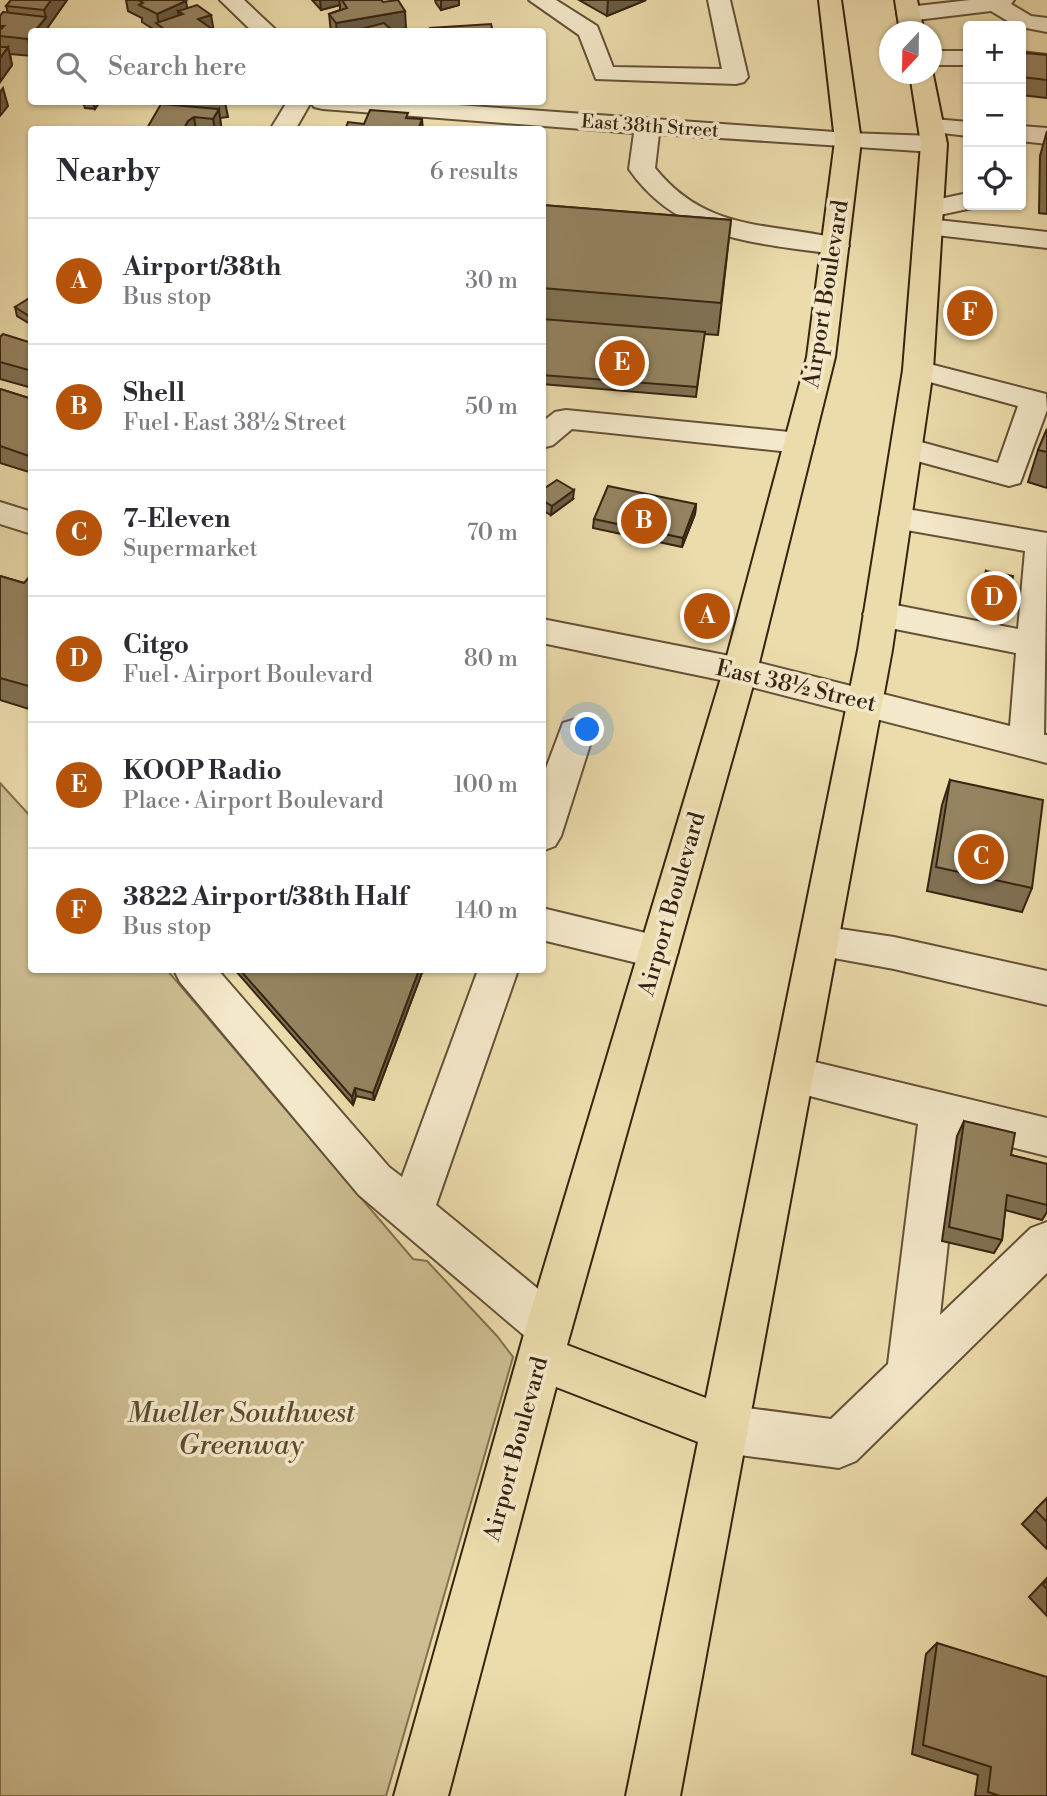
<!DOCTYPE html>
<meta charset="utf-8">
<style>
body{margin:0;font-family:"Libre Bodoni",serif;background:#f2f2f3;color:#2b2b33}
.controls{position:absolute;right:21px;top:21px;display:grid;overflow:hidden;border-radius:7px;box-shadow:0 2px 5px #0004}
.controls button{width:63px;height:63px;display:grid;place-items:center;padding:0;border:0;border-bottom:2px solid #e1e1e2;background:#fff;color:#2b2b33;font:35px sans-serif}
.compass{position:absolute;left:879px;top:21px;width:63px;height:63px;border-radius:50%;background:#fff;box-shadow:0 2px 5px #0004;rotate:202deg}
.you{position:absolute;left:588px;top:730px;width:24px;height:24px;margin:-18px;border:5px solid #fff;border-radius:50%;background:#1a73e8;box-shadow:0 0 0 10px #1a73e833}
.badge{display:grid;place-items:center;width:46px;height:46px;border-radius:50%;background:#b45309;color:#fff;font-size:23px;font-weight:700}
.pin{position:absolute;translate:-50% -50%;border:4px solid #fff;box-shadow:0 2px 7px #0006}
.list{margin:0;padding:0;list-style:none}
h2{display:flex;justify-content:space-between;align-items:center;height:91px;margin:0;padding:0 28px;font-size:30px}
h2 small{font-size:23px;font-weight:400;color:#7c7c81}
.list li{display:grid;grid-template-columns:46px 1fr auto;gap:21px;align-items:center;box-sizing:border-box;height:126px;padding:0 28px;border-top:2px solid #e1e1e2}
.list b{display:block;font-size:26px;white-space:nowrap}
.list p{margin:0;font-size:23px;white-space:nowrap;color:#7c7c81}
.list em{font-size:23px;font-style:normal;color:#7c7c81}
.icon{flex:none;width:38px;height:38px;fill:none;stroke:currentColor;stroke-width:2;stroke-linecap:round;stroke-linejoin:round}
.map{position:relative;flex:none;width:1047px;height:1796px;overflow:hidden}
.search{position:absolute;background:#fff;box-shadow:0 2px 5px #0004;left:28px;top:28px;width:518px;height:77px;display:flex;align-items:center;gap:18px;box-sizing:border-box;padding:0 24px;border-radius:7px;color:#7c7c81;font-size:26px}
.panel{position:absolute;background:#fff;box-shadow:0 2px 5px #0004;left:28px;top:126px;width:518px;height:847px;border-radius:7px}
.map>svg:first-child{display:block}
.green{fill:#cdbd91;stroke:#827050;stroke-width:2}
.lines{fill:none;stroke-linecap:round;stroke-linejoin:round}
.minor-casing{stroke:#645137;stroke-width:4}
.major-casing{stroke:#362310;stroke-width:4}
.minor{fill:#f3e8c9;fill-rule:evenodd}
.major{fill:#ecdcac;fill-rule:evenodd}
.wall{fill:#807153;stroke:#362310;stroke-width:2}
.shaded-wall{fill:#685c44;stroke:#362310;stroke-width:2}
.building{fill:#958361;stroke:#362310;stroke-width:2}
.labels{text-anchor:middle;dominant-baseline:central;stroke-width:7;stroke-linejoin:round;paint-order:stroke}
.far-street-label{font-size:19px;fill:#362310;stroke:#f3e8c9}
.street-label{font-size:23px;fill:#362310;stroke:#f3e8c9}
.near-park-label{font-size:28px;font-style:italic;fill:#5c4a30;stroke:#f3e8c9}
</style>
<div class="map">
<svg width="1047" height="1796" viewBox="0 0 1047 1796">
<rect width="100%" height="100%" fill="#ecdcac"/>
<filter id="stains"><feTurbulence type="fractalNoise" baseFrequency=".00286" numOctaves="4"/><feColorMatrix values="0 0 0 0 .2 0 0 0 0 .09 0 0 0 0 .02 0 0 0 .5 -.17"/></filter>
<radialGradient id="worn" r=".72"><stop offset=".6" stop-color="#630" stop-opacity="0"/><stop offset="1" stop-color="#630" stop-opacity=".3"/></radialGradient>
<path class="green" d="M0,783L31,817L32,970H167L413,1259L427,1261L497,1336L513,1357L386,1796H0Z"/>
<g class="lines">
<defs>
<g id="minor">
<path d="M220,0H244L278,32H253Z"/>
<path d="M529,0H556L597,26L613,67L722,69L708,0H730L748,77L744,82L736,84L596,79L579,35Z"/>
<path d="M970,0H1014L1011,4L1031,16L1047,18V32L1016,26L991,11L908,21L897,14L908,7Z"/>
<rect x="932" y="51" width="36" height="14"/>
<path d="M1021,52L1047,55V69L1021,66Z"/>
<path d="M287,102H416L848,133L934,136L943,139L947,144L943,149L934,152L659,134L655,168C708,234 772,222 845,240L849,246L845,252L835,254C756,243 678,240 629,169L634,133L323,109L314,107L311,102L295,130H270Z"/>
<path d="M934,119L968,122V136L925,131L922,126L925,121Z"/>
<path d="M1021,126L1047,128V144L1021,141Z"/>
<path d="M968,193V205L977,207L930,217L921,215L917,209L921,203Z"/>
<path d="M928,219L1047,232V248L919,233L915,227L919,221Z"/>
<path d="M918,361L1046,394L1047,410L1020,483L1009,486L895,455L891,448L895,441L906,438L998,463L1018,406L908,376L903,370L908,364Z"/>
<path d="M566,410L799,433L810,436L814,443L810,450L799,453L572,429L553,445L542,448V422L555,412Z"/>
<path d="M0,502L32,512V534L0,524Z"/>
<path d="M895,507L1047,533L1044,735H1047V763L740,684L542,643V619L740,658L1010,726L1016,653L880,626L868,622L863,614L868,606L880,602L1018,629L1025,551L884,526L879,518L884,510Z"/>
<path d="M576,719L589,723L594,732L561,836L555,846L542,851V779L563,723Z"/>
<path d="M542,908L658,936L672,940L678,952L672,964L658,968L542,940Z"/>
<path d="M820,926L894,937L1047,971V1005L894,969L806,953L800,942L806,931Z"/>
<path d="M174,970H218L389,1167L402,1177L478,970H518L436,1205L565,1311L572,1327L565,1343L549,1349L533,1343L359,1195L180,982Z"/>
<path d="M794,1057L1047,1118V1156L960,1134L940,1315L1031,1228L1047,1222V1273L856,1461L839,1468L725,1453L708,1446L701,1429L708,1412L725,1405L831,1419L888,1364L918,1124L779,1088L773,1075L779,1062Z"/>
</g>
<g id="major">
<path d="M819,0H841L861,141L835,357L757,671L567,1345L706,1398L858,650L903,370L921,144L910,74H932V70L947,144L933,370L892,650L680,1796H626L698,1442L556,1387L448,1796H394L526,1327L723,671L807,357L835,141Z"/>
<path d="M895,0H917L924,32H900Z"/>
</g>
</defs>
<use href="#minor" class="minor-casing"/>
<use href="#major" class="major-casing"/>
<use href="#minor" class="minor"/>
<use href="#major" class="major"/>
</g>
<g class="wall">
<path d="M11,0H67L48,27L32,32V56L10,54L12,65L0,82V16L8,13L6,6Z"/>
<path d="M126,0H183L187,8L214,32H158L142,22V18L128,11Z"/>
<path d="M312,0H381L406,28L393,31L394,32H331L329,14L340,10V5L321,10Z"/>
<path d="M435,0H459V5L441,10L436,3Z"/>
<path d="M579,0H646L607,16Z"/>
<path d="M1024,53L1047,55V98L1021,95V68Z"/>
<path d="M83,102H97L98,104L95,109L85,108Z"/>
<path d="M171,102H225L228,117L220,118L221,126L220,130H146L171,104Z"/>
<path d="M1047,131V214L1039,213L1040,156Z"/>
<path d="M542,205L731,220L718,335L704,334L696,397L542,384Z"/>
<path d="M32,302V325L17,316L15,307Z"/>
<path d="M0,337L32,343V388L0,379Z"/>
<path d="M0,389L32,399V473L0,463Z"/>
<path d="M1047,429V488L1028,482L1038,450Z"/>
<path d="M542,490L573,499L551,515L542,510Z"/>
<path d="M696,504L695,514L682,547L593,528L594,519Z"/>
<path d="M986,571L1008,607L1005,617L978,611L983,580Z"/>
<path d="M0,576L24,583L32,577V710L0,700Z"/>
<path d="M950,780L1032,888L1022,912L927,891L942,805Z"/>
<path d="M235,970H423L374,1100L356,1096L353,1105Z"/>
<path d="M964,1121L1011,1155L1047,1164V1212L1042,1220L1005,1210L1002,1240L994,1253L942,1241L957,1136Z"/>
<path d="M1047,1498V1549L1022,1524Z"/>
<path d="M1047,1578V1616L1029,1597Z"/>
<path d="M937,1643L1047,1796H975L978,1775L912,1754L926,1654Z"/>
</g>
<g class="shaded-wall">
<path d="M51,0H67L48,27L49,32H34L46,18L44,10Z"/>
<path d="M320,0H339L340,5L321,10Z"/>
<path d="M443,0H459V5L441,10V1Z"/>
<path d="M608,0H646L607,16Z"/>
<path d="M186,1L189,19L178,11L180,23L159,25L157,14Z"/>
<path d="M405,11L406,28L388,32H337L336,23Z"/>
<path d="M211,15L214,32H200L198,19Z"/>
<path d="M32,34V55L28,39Z"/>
<path d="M8,47L12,65L0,82V58Z"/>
<path d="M3,88L8,106L0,116V92Z"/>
<path d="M93,102H97L98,104L95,109Z"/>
<path d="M219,109L221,126L220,130H215L213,119Z"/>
<path d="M194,117L196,130H183L188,121Z"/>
<path d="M422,119L423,130H418Z"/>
<path d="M574,490L573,499L551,515L552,506Z"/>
<path d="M696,504L695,514L682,547L683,538Z"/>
<path d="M419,970H423L374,1100L373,1093Z"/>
<path d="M355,1088L356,1096L353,1105L352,1097Z"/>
</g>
<g class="building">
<path d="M11,0H51L44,10L6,6Z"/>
<path d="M138,0H183L186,1L157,14L139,5L143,3Z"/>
<path d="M342,0H381L383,2L398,0L405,11L336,23L329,14L347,8Z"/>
<path d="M197,5L211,15L198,19L212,29L206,32H168L156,23L183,14L178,11Z"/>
<path d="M3,12L46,17L34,32H32V34L28,39L0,36V30L4,26H0V16Z"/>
<path d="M384,23L394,32H349Z"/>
<path d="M491,24L493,32H431L430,28Z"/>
<path d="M0,47H8L0,58Z"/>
<path d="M1024,53L1047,55V80L1022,77Z"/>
<path d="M161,104L219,109L213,119L194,117L188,121L183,130H146Z"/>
<path d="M370,110L408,113L406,118L422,119L418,130H345L348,122L364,124Z"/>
<path d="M542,205L731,220L721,303L542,288Z"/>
<path d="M28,299L32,302V318L15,307Z"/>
<path d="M542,319L705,332L697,387L542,375Z"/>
<path d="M3,334L32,343V371L0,362V337Z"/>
<path d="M0,389L32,399V457L0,446Z"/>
<path d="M1047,429V452L1038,450Z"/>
<path d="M557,480L574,490L552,506L542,500V490Z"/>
<path d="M608,486L696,504L683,538L594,519Z"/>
<path d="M986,571L1013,576L1008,607L981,602Z"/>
<path d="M0,576L24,583L29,577H32V687L0,678Z"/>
<path d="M950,780L1043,800L1032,888L936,867Z"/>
<path d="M240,970H419L373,1093L355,1088L352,1097Z"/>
<path d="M964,1121L1015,1133L1011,1155L1047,1164V1205L1007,1195L1002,1240L949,1227Z"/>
<path d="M1047,1498V1522L1035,1510Z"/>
<path d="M1047,1580V1589L1043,1585Z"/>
<path d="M937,1643L1047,1677V1796H1000L988,1792L991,1767L923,1745Z"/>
</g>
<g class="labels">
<g class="far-street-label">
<text transform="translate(650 126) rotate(4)">East 38th Street</text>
</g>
<g class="street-label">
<text transform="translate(826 294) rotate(-81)">Airport Boulevard</text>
<text transform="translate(796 686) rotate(13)">East 38½ Street</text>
<text transform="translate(672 904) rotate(-74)">Airport Boulevard</text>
<text transform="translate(516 1449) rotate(-75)">Airport Boulevard</text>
</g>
<g class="near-park-label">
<text x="241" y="1413">Mueller Southwest<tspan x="241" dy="32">Greenway</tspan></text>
</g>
</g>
<rect width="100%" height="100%" filter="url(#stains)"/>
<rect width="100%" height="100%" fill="url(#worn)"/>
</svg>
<div class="controls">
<button>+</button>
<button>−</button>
<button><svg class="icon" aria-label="locate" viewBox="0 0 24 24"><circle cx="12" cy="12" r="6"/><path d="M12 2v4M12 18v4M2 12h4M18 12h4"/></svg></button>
</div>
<svg class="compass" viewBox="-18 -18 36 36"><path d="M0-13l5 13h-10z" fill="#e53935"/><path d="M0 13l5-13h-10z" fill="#7c7c81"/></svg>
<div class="you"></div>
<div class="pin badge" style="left:707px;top:616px">A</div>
<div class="pin badge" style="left:644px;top:521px">B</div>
<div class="pin badge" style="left:981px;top:857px">C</div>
<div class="pin badge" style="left:994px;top:598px">D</div>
<div class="pin badge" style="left:622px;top:363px">E</div>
<div class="pin badge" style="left:970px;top:313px">F</div>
<div class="search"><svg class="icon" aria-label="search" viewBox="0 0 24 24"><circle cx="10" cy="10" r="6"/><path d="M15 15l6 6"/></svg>Search here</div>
<section class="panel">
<h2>Nearby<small>6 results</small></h2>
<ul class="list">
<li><span class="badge">A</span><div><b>Airport/38th</b><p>Bus stop</p></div><em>30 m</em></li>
<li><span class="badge">B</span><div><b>Shell</b><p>Fuel · East 38½ Street</p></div><em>50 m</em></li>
<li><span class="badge">C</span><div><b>7-Eleven</b><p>Supermarket</p></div><em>70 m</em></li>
<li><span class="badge">D</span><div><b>Citgo</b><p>Fuel · Airport Boulevard</p></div><em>80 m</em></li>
<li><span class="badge">E</span><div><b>KOOP Radio</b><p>Place · Airport Boulevard</p></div><em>100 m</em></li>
<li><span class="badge">F</span><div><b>3822 Airport/38th Half</b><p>Bus stop</p></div><em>140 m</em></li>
</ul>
</section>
</div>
